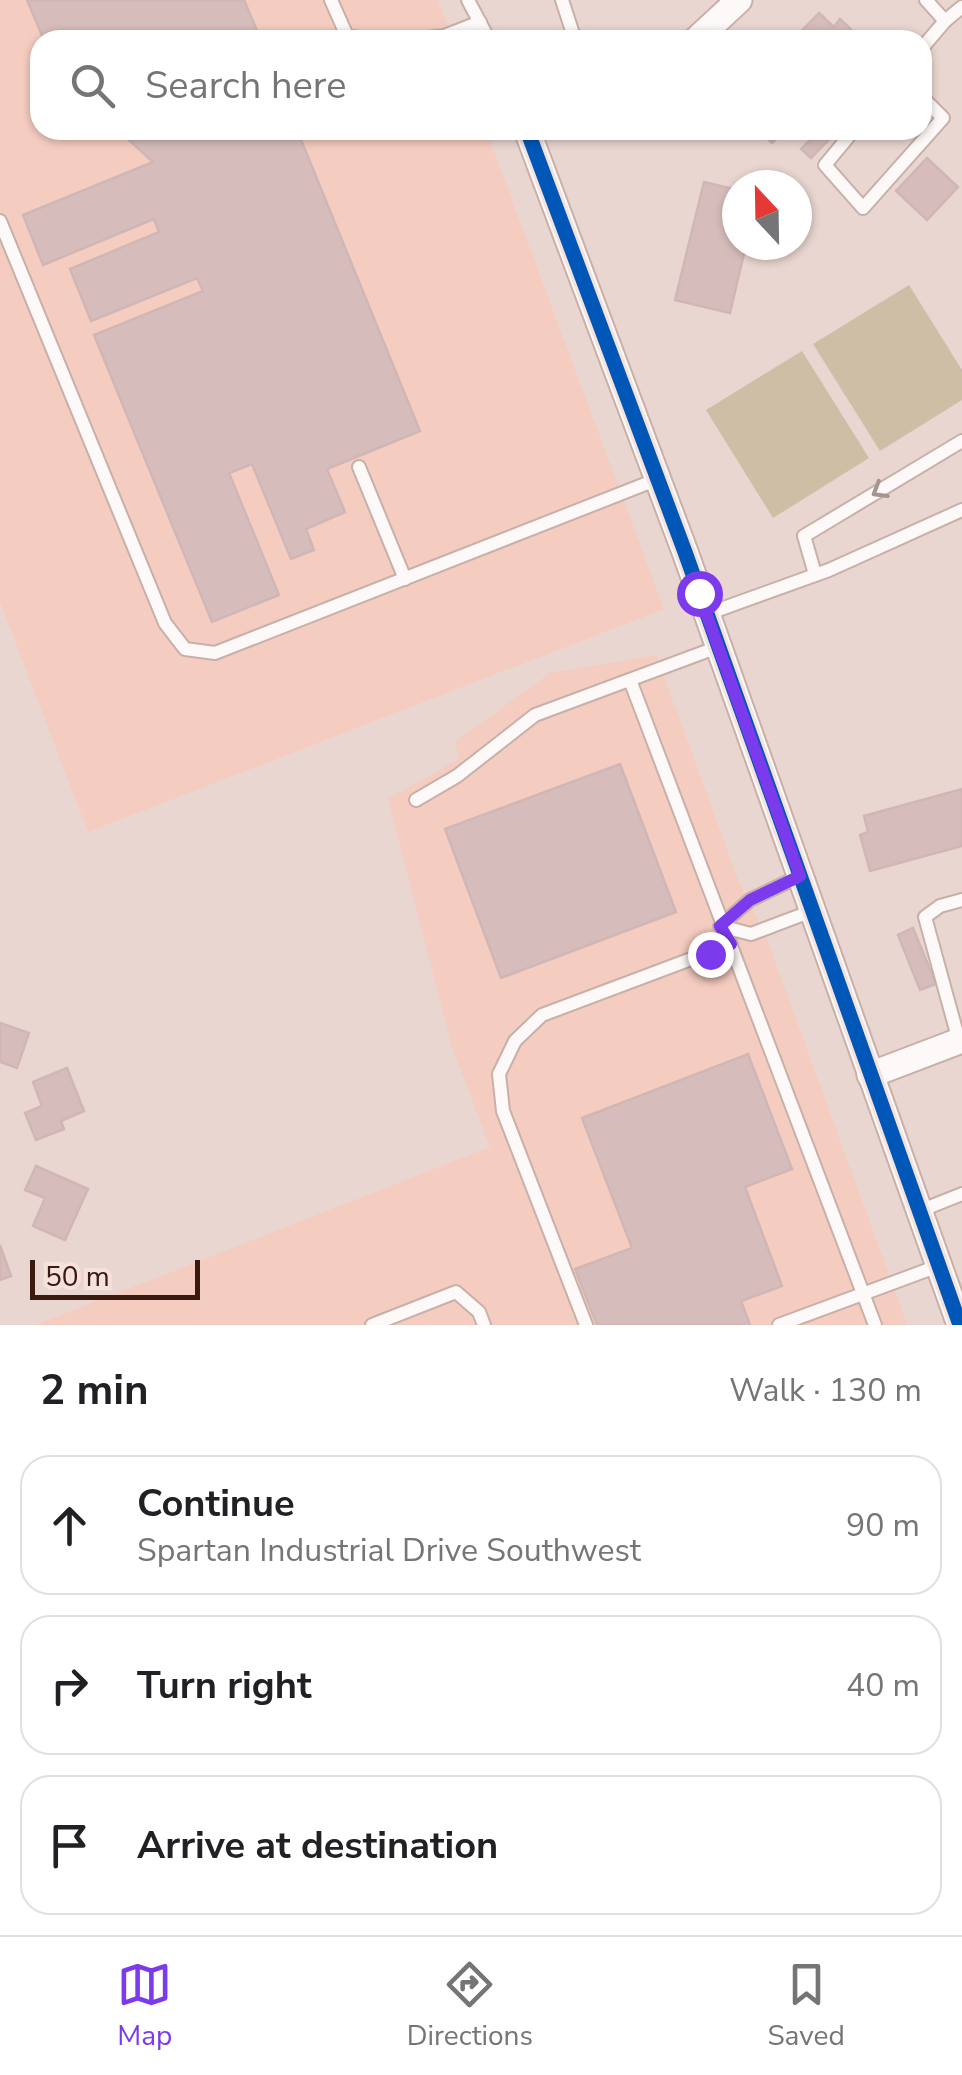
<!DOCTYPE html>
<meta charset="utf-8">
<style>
body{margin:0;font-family:"Nunito Sans",sans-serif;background:#f6f6f6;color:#202124}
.compass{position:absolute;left:722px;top:170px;width:90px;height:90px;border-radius:50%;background:#fff;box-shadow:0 2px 8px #0004;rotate:338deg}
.scale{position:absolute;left:30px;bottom:25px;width:170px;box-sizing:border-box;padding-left:10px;border:5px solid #3a1910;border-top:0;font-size:28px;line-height:35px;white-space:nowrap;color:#3a1910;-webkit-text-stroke:8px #f5e2dd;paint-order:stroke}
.stop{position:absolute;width:30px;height:30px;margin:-22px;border:8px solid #7c3aed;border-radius:50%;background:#fff}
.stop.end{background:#7c3aed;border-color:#fff;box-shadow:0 2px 10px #0008}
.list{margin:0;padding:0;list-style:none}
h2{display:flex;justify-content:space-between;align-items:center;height:130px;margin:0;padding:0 40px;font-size:42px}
h2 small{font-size:32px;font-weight:400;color:#757577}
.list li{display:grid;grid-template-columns:65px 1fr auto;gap:30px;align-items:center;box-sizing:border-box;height:140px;margin:0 20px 20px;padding:0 20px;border:2px solid #e0e0e0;border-radius:30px}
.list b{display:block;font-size:38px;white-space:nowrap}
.list p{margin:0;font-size:32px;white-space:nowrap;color:#757577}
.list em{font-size:32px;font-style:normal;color:#757577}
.icon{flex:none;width:55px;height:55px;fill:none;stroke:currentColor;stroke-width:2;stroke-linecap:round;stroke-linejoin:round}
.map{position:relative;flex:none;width:962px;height:1325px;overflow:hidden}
.search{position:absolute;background:#fff;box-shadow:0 2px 8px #0004;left:30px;right:30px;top:30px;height:110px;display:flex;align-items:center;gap:25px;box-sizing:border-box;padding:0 35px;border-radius:30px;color:#757577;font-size:38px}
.sheet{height:610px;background:#fff}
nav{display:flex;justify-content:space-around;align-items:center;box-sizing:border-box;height:140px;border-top:2px solid #e0e0e0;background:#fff;font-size:28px;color:#757577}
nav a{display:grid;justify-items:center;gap:5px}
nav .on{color:#7c3aed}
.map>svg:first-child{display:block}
.built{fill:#f5ccc0}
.green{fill:#cdbea5}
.building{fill:#d6bdbb;stroke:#d0b7b5;stroke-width:2.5}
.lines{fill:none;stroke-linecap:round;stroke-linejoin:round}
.lane-casing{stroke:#c8b0a8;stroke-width:16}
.street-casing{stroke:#c8b0a8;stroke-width:29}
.lane{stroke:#fcf9f8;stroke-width:12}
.street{stroke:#fcf9f8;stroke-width:25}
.cycleway-casing{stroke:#f5e2dd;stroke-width:21}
.cycleway{stroke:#0057b8;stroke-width:15}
.oneway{stroke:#a59490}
.route{stroke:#7c3aed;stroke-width:12}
</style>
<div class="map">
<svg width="962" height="1325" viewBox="0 0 962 1325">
<rect width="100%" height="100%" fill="#ead6d0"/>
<g class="built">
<path d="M0,0H438L453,40H40V130H486L664,609L88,832L0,602Z"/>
<path d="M656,655L739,882L767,939L907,1325H36L490,1147L452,1047L388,799L459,759L455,742L550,673Z"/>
</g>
<g class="green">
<path d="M909,285L962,370V400L880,451L813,344Z"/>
<path d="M802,351L869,458L773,518L706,410Z"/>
</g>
<g class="building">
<path d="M27,0H244L261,40H44Z"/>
<path d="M819,13L834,27L840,19L862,40H793Z"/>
<path d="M118,130H297L420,431L327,469L345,512L306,529L314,550L291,559L252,464L229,473L279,595L212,622L94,335L203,291L197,278L91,321L70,269L159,232L154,219L43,265L23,215L153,162Z"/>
<path d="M758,130H785L772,143Z"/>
<path d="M820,130H838L811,158L801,149Z"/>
<path d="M927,158L958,187L927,220L896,191Z"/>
<path d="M704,182L737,190V245H746L730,313L675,300Z"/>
<path d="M620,764L676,912L501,978L445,829Z"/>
<path d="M962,789V846L870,871L860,835L868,832L864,816Z"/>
<path d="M913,928L936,984L920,990L898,935Z"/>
<path d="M0,1023L29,1033L17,1068L0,1062Z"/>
<path d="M748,1054L792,1169L745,1187L782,1286L741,1301L750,1325H597L575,1269L632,1248L582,1118Z"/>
<path d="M67,1068L84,1111L61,1121L64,1129L36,1140L25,1113L42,1106L33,1082Z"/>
<path d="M36,1166L88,1189L65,1240L33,1226L45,1198L25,1190Z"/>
<path d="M0,1245L11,1276L0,1280Z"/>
</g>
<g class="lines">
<defs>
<g id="lane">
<path d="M331,0L347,36L370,40"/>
<path d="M468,0L489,40"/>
<path d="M562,0L575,40"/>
<path d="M926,0L945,21L962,7"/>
<path d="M410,40L444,36L480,22"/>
<path d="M922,48L945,21"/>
<path d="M854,130L825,165L863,208L943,118L922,97"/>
<path d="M0,221L165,623L185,649L215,653L658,479"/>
<path d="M359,467L405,579"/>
<path d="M815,574L804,536L962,441"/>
<path d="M707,614L829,570L962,510"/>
<path d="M630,680L875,1325"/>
<path d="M416,800L457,776L535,715L718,647"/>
<path d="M800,876L750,900L720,926L751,934L812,911"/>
<path d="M959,1041L925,917L940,906L962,900"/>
<path d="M917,1212L962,1194"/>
<path d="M372,1325L456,1292L479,1312L484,1325"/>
<path d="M586,1325L503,1111L499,1074L515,1041L542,1015L731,944"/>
<path d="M779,1325L938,1266"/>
</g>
<g id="street">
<path d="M696,40L739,0"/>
<path d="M527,130L685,552L960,1325"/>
<path d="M870,1075L962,1040"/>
</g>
</defs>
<use href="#lane" class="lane-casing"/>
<use href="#street" class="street-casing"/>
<use href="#lane" class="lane"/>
<use href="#street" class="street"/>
<defs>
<path id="cycleway" d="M527,130L685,552L960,1325"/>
</defs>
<use href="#cycleway" class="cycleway-casing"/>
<use href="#cycleway" class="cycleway"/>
</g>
<defs><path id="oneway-chevron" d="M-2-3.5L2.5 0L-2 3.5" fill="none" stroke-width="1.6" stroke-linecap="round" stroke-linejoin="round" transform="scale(2.5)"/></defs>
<use class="oneway" href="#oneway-chevron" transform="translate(879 491) rotate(149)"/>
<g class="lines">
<path class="route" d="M699,593L800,876L750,900L720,926L731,944L710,954"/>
</g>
</svg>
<svg class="compass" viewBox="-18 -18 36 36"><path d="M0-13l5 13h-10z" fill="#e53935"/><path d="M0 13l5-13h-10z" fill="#757577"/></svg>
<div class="scale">50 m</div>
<div class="stop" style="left:699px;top:593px"></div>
<div class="stop end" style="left:710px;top:954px"></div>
<div class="search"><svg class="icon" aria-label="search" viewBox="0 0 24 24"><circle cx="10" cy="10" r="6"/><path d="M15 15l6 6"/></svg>Search here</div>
</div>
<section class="sheet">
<h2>2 min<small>Walk · 130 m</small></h2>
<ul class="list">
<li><svg class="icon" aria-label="ahead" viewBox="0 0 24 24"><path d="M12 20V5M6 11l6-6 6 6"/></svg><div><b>Continue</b><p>Spartan Industrial Drive Southwest</p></div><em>90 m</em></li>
<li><svg class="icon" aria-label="right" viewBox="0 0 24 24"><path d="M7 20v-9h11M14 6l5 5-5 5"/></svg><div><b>Turn right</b></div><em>40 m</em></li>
<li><svg class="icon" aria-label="arrive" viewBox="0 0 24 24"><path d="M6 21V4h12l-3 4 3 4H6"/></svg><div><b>Arrive at destination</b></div></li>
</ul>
</section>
<nav>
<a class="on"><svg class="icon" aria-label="map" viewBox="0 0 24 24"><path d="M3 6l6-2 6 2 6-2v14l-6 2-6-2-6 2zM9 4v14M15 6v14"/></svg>Map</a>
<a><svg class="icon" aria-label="directions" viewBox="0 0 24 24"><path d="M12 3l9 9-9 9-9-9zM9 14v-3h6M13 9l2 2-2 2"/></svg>Directions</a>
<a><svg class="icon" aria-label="saved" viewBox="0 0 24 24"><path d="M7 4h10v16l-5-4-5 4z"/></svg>Saved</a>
</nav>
